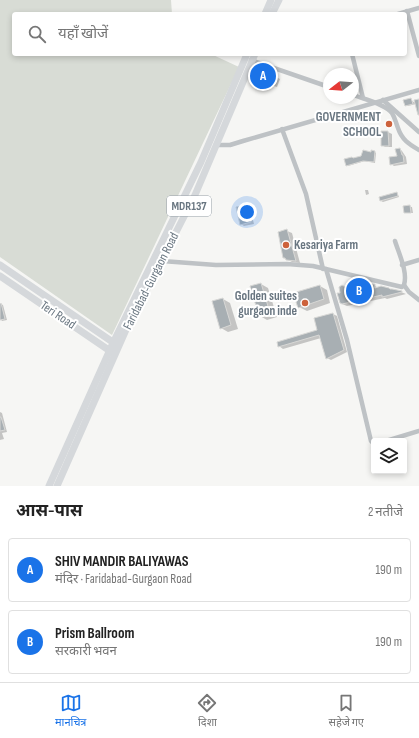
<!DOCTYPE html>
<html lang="hi">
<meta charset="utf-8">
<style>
body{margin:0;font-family:"Sofia Sans Condensed","Noto Sans Devanagari",sans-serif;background:#f6f6f6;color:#222}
.controls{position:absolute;right:12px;bottom:12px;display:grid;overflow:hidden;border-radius:4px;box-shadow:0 2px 6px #0003}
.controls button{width:36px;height:36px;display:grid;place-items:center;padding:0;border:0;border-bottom:1px solid #e0e0e0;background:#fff;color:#222;font:20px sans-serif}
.compass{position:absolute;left:323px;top:68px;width:36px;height:36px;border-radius:50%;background:#fff;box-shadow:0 2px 6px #0003;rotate:253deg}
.you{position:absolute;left:247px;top:212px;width:14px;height:14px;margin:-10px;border:3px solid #fff;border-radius:50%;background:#1a73e8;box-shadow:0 0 0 6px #1a73e833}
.badge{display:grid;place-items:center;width:26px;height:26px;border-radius:50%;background:#1a73e8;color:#fff;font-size:13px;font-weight:700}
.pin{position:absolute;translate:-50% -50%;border:2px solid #fff;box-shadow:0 1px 4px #0006}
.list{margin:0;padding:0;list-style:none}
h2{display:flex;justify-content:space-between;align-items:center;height:52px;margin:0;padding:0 16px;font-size:17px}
h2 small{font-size:13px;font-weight:400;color:#767676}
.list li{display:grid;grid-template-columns:26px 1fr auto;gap:12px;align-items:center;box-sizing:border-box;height:64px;margin:0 8px 8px;padding:0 8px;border:1px solid #e0e0e0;border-radius:4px}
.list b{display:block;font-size:15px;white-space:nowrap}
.list p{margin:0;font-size:13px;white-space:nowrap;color:#767676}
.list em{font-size:13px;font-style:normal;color:#767676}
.icon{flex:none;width:22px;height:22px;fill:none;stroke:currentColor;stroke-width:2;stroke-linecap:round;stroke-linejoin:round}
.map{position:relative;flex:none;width:419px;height:486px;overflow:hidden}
.search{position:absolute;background:#fff;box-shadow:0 2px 6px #0003;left:12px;right:12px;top:12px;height:44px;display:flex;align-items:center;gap:10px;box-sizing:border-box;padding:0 14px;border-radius:4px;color:#767676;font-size:15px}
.sheet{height:196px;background:#fff}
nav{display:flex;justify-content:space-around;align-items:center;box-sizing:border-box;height:56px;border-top:1px solid #e0e0e0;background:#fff;font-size:11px;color:#767676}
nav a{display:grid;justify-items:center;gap:2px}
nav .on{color:#1a73e8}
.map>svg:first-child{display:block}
.green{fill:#d8dcd5}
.shadow{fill:#0003}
.building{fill:#a8afb3;stroke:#d8d8d6}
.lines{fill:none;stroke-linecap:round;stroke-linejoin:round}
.street{stroke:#bec2c5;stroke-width:4.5}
.secondary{stroke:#d5d8db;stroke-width:7}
.primary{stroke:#d5d8db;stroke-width:7}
.poi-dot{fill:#cd623c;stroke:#fff;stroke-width:1.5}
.labels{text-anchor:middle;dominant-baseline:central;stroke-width:4;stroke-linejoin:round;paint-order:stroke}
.shield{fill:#fff;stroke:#969fa7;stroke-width:1}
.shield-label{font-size:12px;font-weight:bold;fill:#697681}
.poi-label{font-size:13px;font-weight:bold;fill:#697681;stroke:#fff;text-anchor:end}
.street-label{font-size:13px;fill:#697681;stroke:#fff}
</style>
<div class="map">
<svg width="419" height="486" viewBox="0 0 419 486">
<rect width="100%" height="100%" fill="#f6f6f4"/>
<path class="green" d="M0,0H171L172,14H14V54H211L239,67L112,335L0,257Z"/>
<g class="shadow">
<path d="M276,77L280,79L277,87L265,83L260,78Z"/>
<path d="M411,99L413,102L419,100V112L416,104L408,106L406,105Z"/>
<path d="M382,132H388L392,134V147H385L382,145Z"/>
<path d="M400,149L402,151L406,157L407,164L394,166L391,164L398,156Z"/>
<path d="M375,152L376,153L375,163L365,161L348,166L347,165L354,159Z"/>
<path d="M365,190H368L369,194L366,195Z"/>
<path d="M397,193L399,197L383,202L381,201Z"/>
<path d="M247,206L250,208L254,224L244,226L241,224Z"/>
<path d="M405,206L412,207L413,213H405Z"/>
<path d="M287,231L292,233L300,263L292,262L284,258Z"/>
<path d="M357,281L366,286L374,285L378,288L401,292L406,294L387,299L385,298L347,306L342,304L341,286H344L349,288L356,287Z"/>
<path d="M261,284L268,288L277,317L267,320L260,316Z"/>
<path d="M320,286L327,290L330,303L307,311L299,307Z"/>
<path d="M223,299L230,303L238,329L228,332L221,328Z"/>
<path d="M1,304L3,305L7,320L2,321L0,318V305Z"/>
<path d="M333,314L337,316L347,352L331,360L327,358L321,338L283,349L279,346L318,331Z"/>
<path d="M0,412L2,413L7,432L2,433L4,439L0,440Z"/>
</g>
<g class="building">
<path d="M264,72L277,76L274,85L261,82L262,79L258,78L260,73L263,74Z"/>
<path d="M411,98L413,104L405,106L403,100Z"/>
<path d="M419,99V115H418L414,100Z"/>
<path d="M381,131H388L389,146H381Z"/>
<path d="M400,148L402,155H403L404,162L390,165L389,157L397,156L395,149Z"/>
<path d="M363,150L371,152V150L375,151L374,162L363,161L346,166L344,159L352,157L353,158L361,156Z"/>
<path d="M397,192L398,196L380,201L379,197Z"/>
<path d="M247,205L251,222L240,225L236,207Z"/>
<path d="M410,205L411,213H404L403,206Z"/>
<path d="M287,229L296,261L286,260L285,258H283L278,232Z"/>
<path d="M353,279L357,280L358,284L363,283V285L371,284H375V288L381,286L389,288L390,289H392L402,291V292L382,297V295L342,304L340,303L337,293H340L339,287L342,285L347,288L355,286L353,282Z"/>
<path d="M261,283L270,313L259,316L250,286Z"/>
<path d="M320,285L324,299L298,308L293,293Z"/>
<path d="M223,298L231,325L220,329L212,301Z"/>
<path d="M1,303L5,319L0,320V304Z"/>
<path d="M333,313L344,350L326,359L319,335L278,347L277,342L317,330L314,318Z"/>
<path d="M0,417H1L5,430L0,431Z"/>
</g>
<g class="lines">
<g class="street">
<path d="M407,11L419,56"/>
<path d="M398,14L419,8"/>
<path d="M352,54L363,98"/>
<path d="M251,60L329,87"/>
<path d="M353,95C364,99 385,104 392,113C395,118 396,123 398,128C402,140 409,144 419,150"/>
<path d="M383,100L419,132"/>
<path d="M282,129L306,194L323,269"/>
<path d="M217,145H230L243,141L419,90"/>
<path d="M162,261L216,265L287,264L313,266L402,287L404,285C408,272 399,254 395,241"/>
<path d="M402,265L419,260"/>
<path d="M326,269L347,340L371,441L374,444"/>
<path d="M404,285L409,292L419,300"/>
<path d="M386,441L419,431"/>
</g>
<g class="secondary">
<path d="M0,265L117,345"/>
<path d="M0,276L113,353"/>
</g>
<g class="primary">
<path d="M265,14L271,0"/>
<path d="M272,14L279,0"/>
<path d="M49,486L113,343L201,162L247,54"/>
<path d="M57,486L125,332L195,195L255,54"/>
</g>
</g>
<g class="poi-dot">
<circle cx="389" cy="124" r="4"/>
<circle cx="286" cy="245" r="4"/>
<circle cx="305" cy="303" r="4"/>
</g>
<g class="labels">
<rect class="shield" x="167" y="196" width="44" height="20" rx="3"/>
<g class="shield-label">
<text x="189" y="206">MDR137</text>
</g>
<g class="poi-label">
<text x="381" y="117">GOVERNMENT<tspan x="381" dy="15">SCHOOL</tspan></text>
<text x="294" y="245" text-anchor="start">Kesariya Farm</text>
<text x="297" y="296">Golden suites<tspan x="297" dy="15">gurgaon inde</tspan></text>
</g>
<g class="street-label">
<text transform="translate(151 281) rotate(-63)">Faridabad-Gurgaon Road</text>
<text transform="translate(58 315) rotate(34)">Teri Road</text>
</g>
</g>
</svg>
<div class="controls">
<button><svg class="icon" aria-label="layers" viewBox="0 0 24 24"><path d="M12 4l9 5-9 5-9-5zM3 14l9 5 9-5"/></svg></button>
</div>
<svg class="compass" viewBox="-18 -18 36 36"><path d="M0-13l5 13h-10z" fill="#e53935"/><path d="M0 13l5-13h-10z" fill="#767676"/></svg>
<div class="you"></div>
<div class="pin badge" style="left:263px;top:76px">A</div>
<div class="pin badge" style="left:359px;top:291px">B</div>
<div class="search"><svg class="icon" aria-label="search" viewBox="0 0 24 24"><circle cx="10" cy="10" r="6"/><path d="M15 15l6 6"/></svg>यहाँ खोजें</div>
</div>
<section class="sheet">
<h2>आस-पास<small>2 नतीजे</small></h2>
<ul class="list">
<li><span class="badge">A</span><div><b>SHIV MANDIR BALIYAWAS</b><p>मंदिर · Faridabad-Gurgaon Road</p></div><em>190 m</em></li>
<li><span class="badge">B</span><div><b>Prism Ballroom</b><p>सरकारी भवन</p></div><em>190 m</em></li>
</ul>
</section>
<nav>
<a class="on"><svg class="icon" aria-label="map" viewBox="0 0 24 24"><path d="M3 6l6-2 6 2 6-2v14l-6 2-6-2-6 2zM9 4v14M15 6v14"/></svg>मानचित्र</a>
<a><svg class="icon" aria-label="directions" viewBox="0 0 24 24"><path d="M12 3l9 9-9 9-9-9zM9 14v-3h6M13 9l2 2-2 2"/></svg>दिशा</a>
<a><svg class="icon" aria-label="saved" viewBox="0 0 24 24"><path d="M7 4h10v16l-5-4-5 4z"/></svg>सहेजे गए</a>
</nav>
